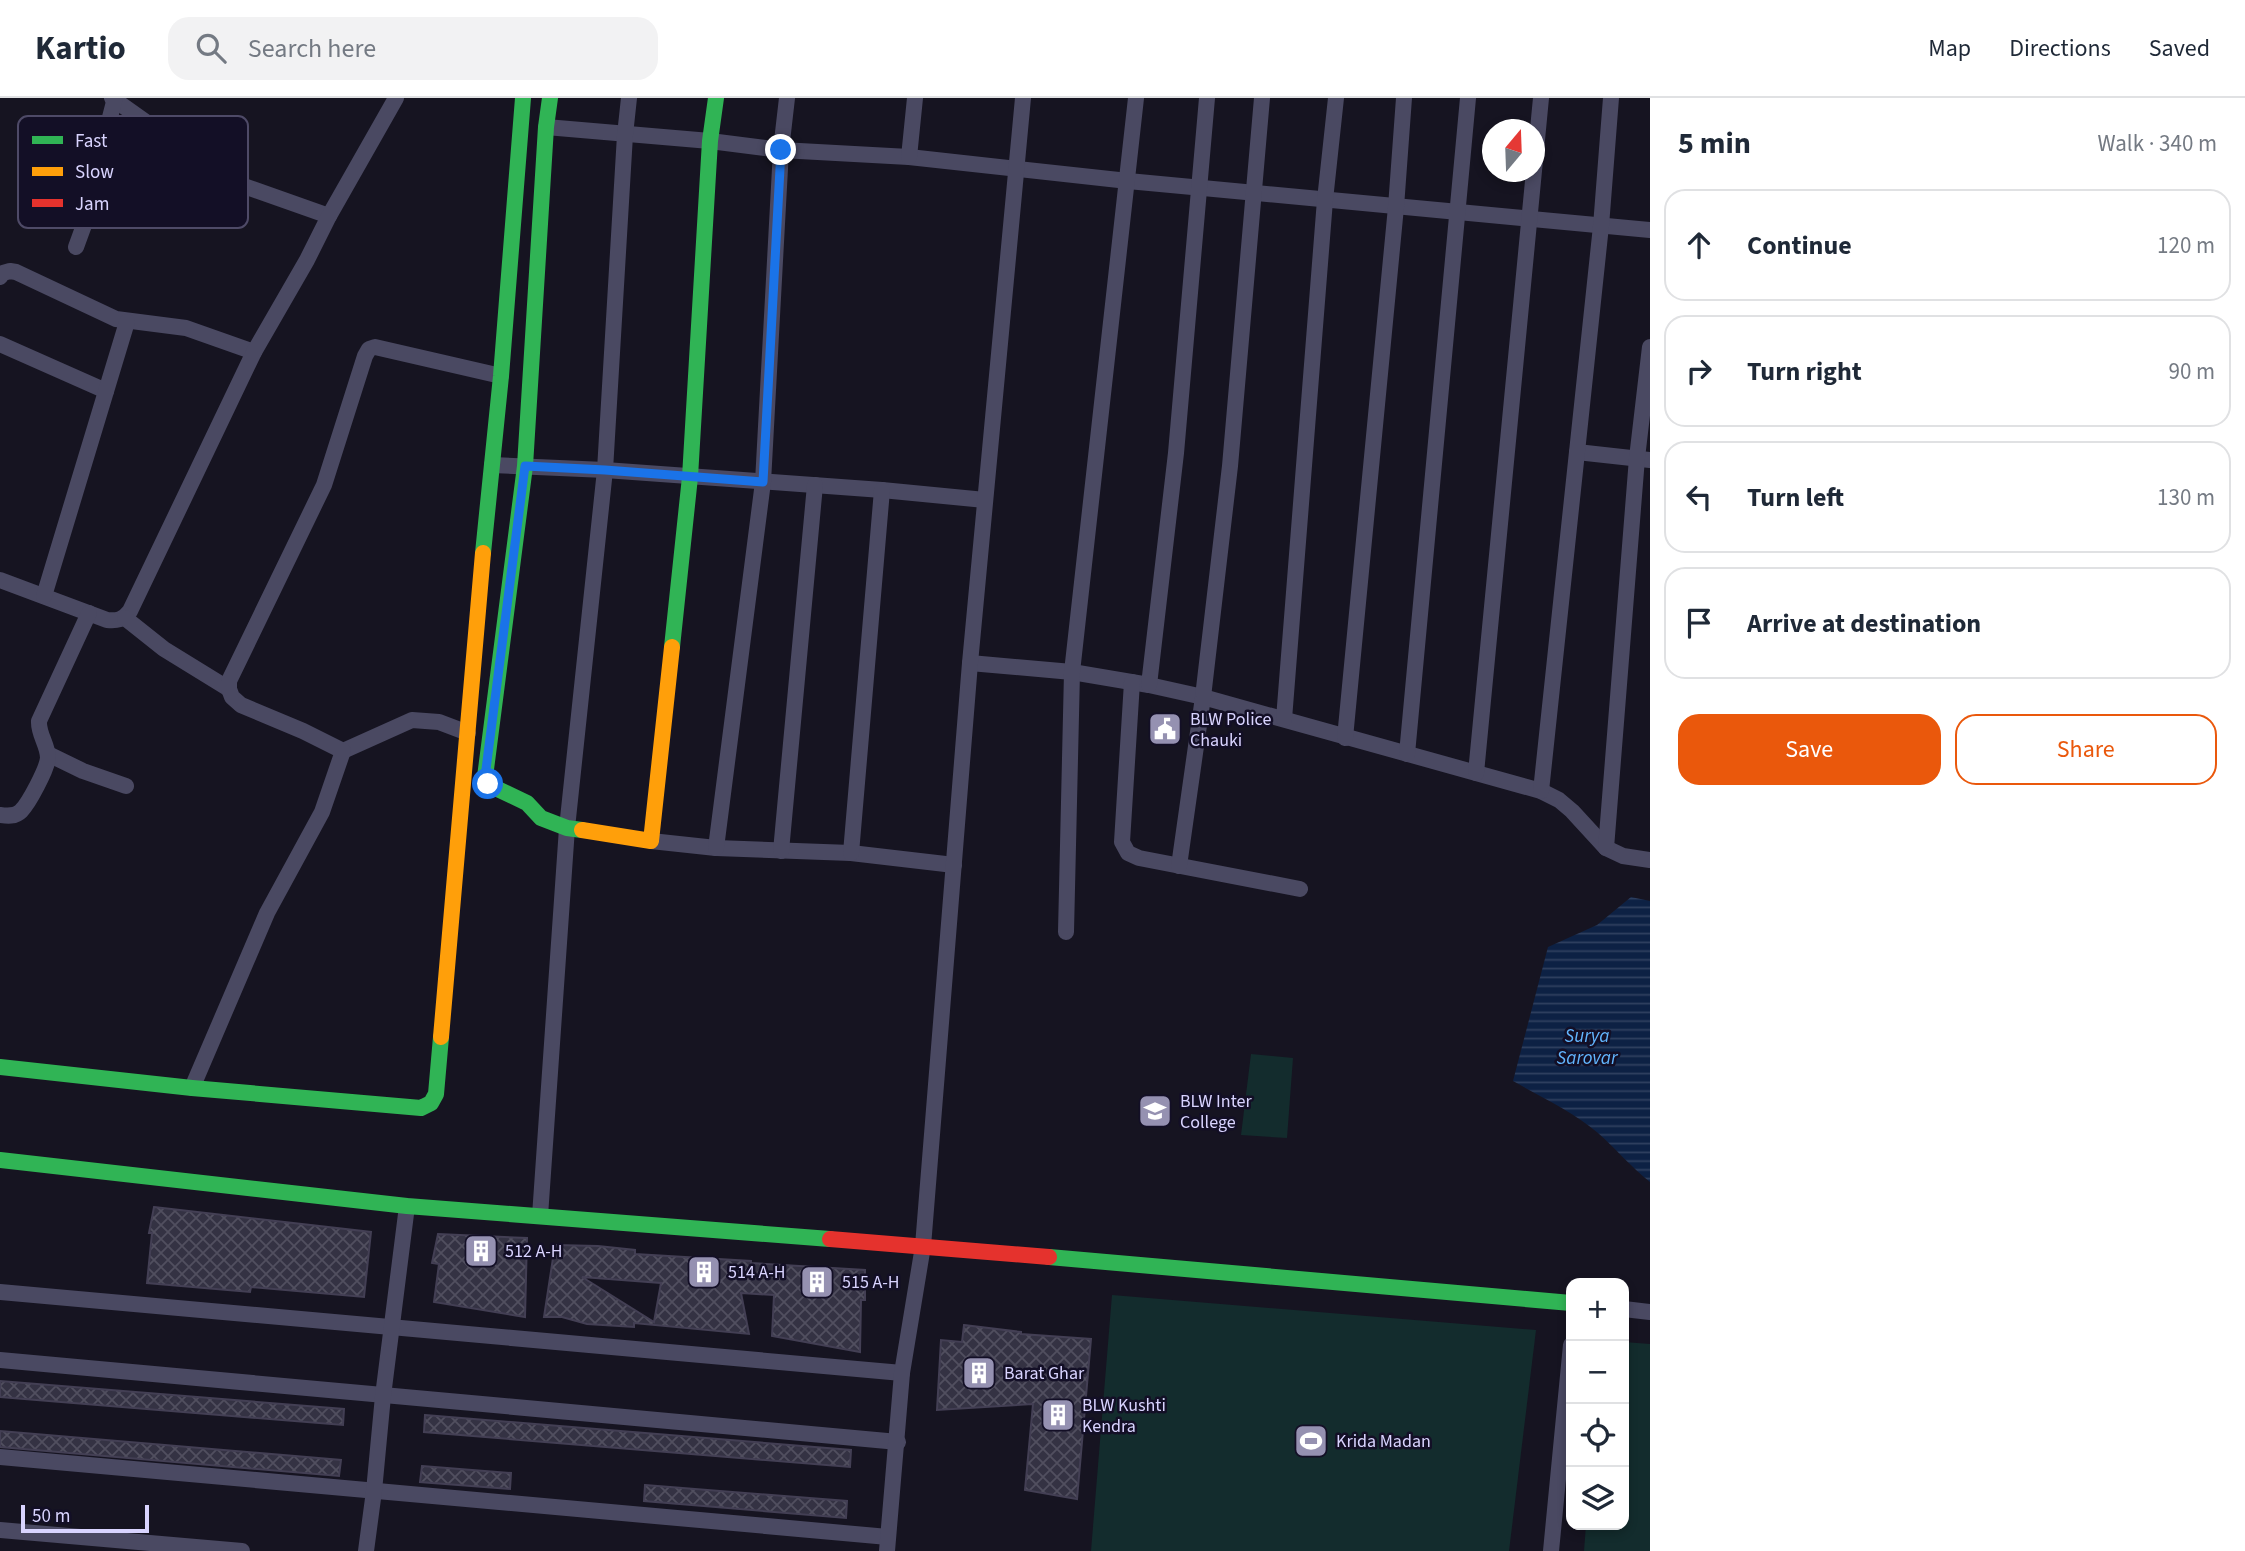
<!DOCTYPE html>
<meta charset="utf-8">
<style>
body{margin:0;font-family:"Source Sans 3",sans-serif;background:#f2f2f3;color:#1f2937}
.controls{position:absolute;right:21px;bottom:21px;display:grid;overflow:hidden;border-radius:14px;box-shadow:0 4px 10px #0003}
.controls button{width:63px;height:63px;display:grid;place-items:center;padding:0;border:0;border-bottom:2px solid #e0e1e3;background:#fff;color:#1f2937;font:35px sans-serif}
.compass{position:absolute;left:1482px;top:21px;width:63px;height:63px;border-radius:50%;background:#fff;box-shadow:0 4px 10px #0003;rotate:19deg}
.scale{position:absolute;left:21px;bottom:18px;width:128px;box-sizing:border-box;padding-left:7px;border:4px solid #d9d4ff;border-top:0;font-size:19px;line-height:24px;white-space:nowrap;color:#d9d4ff;-webkit-text-stroke:5px #130f26;paint-order:stroke}
.stop{position:absolute;width:21px;height:21px;margin:-16px;border:5px solid #1a73e8;border-radius:50%;background:#fff}
.stop.end{background:#1a73e8;border-color:#fff;box-shadow:0 2px 7px #0008}
.list{margin:0;padding:0;list-style:none}
h2{display:flex;justify-content:space-between;align-items:center;height:91px;margin:0;padding:0 28px;font-size:30px}
h2 small{font-size:23px;font-weight:400;color:#747a83}
.list li{display:grid;grid-template-columns:46px 1fr auto;gap:21px;align-items:center;box-sizing:border-box;height:112px;margin:0 14px 14px;padding:0 14px;border:2px solid #e0e1e3;border-radius:21px}
.list b{display:block;font-size:26px;white-space:nowrap}
.list em{font-size:23px;font-style:normal;color:#747a83}
.actions{display:flex;gap:14px;padding:21px 28px}
.actions a{flex:1;padding:16px 0;border:2px solid #ea580c;border-radius:21px;text-align:center;font-size:24px;color:#ea580c}
.actions .main{background:#ea580c;color:#fff}
.icon{flex:none;width:38px;height:38px;fill:none;stroke:currentColor;stroke-width:2;stroke-linecap:round;stroke-linejoin:round}
.map{position:relative;flex:none;width:1650px;height:1453px;overflow:hidden}
header{display:flex;align-items:center;gap:42px;box-sizing:border-box;height:98px;padding:0 35px;background:#fff;border-bottom:2px solid #e0e1e3}
header strong{font-size:33px}
nav{display:flex;gap:38px;margin-inline-start:auto;font-size:24px}
.search{width:490px;height:63px;background:#f2f2f3;display:flex;align-items:center;gap:18px;box-sizing:border-box;padding:0 24px;border-radius:21px;color:#747a83;font-size:26px}
main{display:flex}
aside{flex:1;background:#fff}
.map>svg:first-child{display:block}
.green{fill:#132c2d}
.water{fill:url(#water-rules)}
.building{fill:url(#building-cross-hatch);stroke:#433f54;stroke-width:2;fill-rule:evenodd}
.lines{fill:none;stroke-linecap:round;stroke-linejoin:round}
.street{stroke:#4a4962;stroke-width:16}
.fast{stroke:#30b455;stroke-width:16}
.slow{stroke:#ff9f0a;stroke-width:16}
.jam{stroke:#e5322d;stroke-width:16}
.route{stroke:#1a73e8;stroke-width:9}
.labels{text-anchor:middle;dominant-baseline:central;stroke-width:5;stroke-linejoin:round;paint-order:stroke}
.poi-label{font-size:18px;fill:#d9d4ff;stroke:#130f26;text-anchor:start}
.water-label{font-size:19px;font-style:italic;fill:#62b6ff;stroke:#130f26}
.key{fill:#130f26;stroke:#4e4a67;stroke-width:2}
.key-label{font-size:19px;fill:#d9d4ff}
</style>
<header>
<strong>Kartio</strong>
<div class="search"><svg class="icon" aria-label="search" viewBox="0 0 24 24"><circle cx="10" cy="10" r="6"/><path d="M15 15l6 6"/></svg>Search here</div>
<nav><a>Map</a><a>Directions</a><a>Saved</a></nav>
</header>
<main>
<div class="map">
<svg width="1650" height="1453" viewBox="0 0 1650 1453">
<defs>
<pattern id="water-rules" width="6" height="5" patternUnits="userSpaceOnUse" patternTransform="scale(1.75)"><rect width="6" height="5" fill="#0d2144"/><path d="M0 2.5h6" fill="none" stroke="#304060"/></pattern>
<pattern id="building-cross-hatch" width="8" height="8" patternUnits="userSpaceOnUse" patternTransform="scale(1.75)"><rect width="8" height="8" fill="#343243"/><path d="M0 0l8 8M0 8l8-8" fill="none" stroke="#514f5f"/></pattern>
</defs>
<rect width="100%" height="100%" fill="#161421"/>
<g class="green">
<path d="M1251,956L1293,960L1287,1040L1241,1037Z"/>
<path d="M1112,1197L1536,1232L1509,1453H1091Z"/>
<path d="M1624,1244L1650,1246V1453H1584L1586,1427H1624Z"/>
</g>
<path class="water" d="M1631,799L1650,803V1084C1631,1069 1616,1051 1598,1035C1574,1014 1541,999 1513,983L1548,849L1597,827Z"/>
<g class="building">
<path d="M154,1109L371,1134L364,1199L251,1189L250,1194L147,1185L152,1135H149Z"/>
<path d="M438,1136L527,1140L525,1219L434,1204L439,1166L432,1165Z"/>
<path d="M555,1147L598,1148L635,1152V1156L751,1163V1165L865,1172V1202H861L860,1254L772,1238L774,1197L741,1195L749,1236L634,1225V1229L587,1226L562,1219H544ZM582,1179L661,1185L654,1224Z"/>
<path d="M964,1227L1021,1234V1236L1091,1241L1077,1401L1025,1392L1033,1306L937,1312L941,1242L962,1244Z"/>
<path d="M0,1283L344,1311L343,1327L0,1299Z"/>
<path d="M425,1317L851,1352L850,1369L424,1334Z"/>
<path d="M0,1333L341,1362L339,1378L0,1349Z"/>
<path d="M422,1368L511,1375L510,1391L420,1384Z"/>
<path d="M645,1387L847,1403L846,1420L644,1403Z"/>
</g>
<g class="lines">
<g class="street">
<path d="M112,0L222,78L241,87L329,118"/>
<path d="M546,29L710,43L781,52L909,59L1128,83L1650,132"/>
<path d="M909,59L915,0"/>
<path d="M76,149L103,75L108,27L115,0"/>
<path d="M0,179L3,175L10,173L16,174L116,221L186,230L254,254"/>
<path d="M0,246L106,293"/>
<path d="M1577,354L1650,362"/>
<path d="M492,367L605,372L882,392L985,402"/>
<path d="M0,482L107,522C117,523 123,522 130,513L254,254L307,162L329,118L396,0"/>
<path d="M44,498L127,224"/>
<path d="M125,520L164,551L229,591"/>
<path d="M970,565L1072,574L1149,587L1203,599L1541,693L1559,702L1572,713L1606,750L1623,758L1650,762"/>
<path d="M1132,584L1122,744L1128,755L1139,760L1300,791"/>
<path d="M1149,587L1176,355L1207,0"/>
<path d="M1284,621L1325,102L1336,0"/>
<path d="M1345,640L1396,109L1404,0"/>
<path d="M343,653L412,622L439,624L468,635"/>
<path d="M48,656L83,673L126,688"/>
<path d="M1407,656L1468,0"/>
<path d="M1476,675L1541,0"/>
<path d="M1541,693L1601,128L1611,0"/>
<path d="M0,717C7,718 15,719 21,713C29,705 47,671 48,660C48,647 38,636 39,623L89,515"/>
<path d="M651,743L716,750L851,755L954,767"/>
<path d="M716,750L763,384L781,52L787,0"/>
<path d="M1606,750L1637,360L1650,249"/>
<path d="M781,753L815,387"/>
<path d="M851,755L882,392"/>
<path d="M1179,768L1203,599L1230,368L1262,0"/>
<path d="M1066,834L1072,574L1136,0"/>
<path d="M192,990L267,815L322,714L343,653L303,633L241,607L232,599L229,591V583L324,387L365,258L369,251L375,249L501,278"/>
<path d="M540,1118L567,730L605,372L625,37L629,0"/>
<path d="M0,1194L902,1275"/>
<path d="M1624,1211L1650,1214"/>
<path d="M0,1262L898,1344"/>
<path d="M0,1359L888,1439"/>
<path d="M0,1432L242,1453"/>
<path d="M366,1453L374,1393L383,1298L407,1108"/>
<path d="M887,1453L902,1275L923,1148L970,565L1023,0"/>
<path d="M1551,1453L1571,1247"/>
</g>
<g class="fast">
<path d="M550,0L546,29L525,368L485,679L487,686L527,705L541,720L567,730L582,732"/>
<path d="M483,455L501,278L523,0"/>
<path d="M672,549L690,379L710,43L716,0"/>
<path d="M0,969L192,990L421,1010L431,1005L436,996L441,939"/>
<path d="M0,1062L407,1108L830,1141"/>
<path d="M1049,1159L1571,1205"/>
</g>
<g class="slow">
<path d="M582,732L651,743L672,549"/>
<path d="M441,939L483,455"/>
</g>
<path class="jam" d="M830,1141L1049,1159"/>
</g>
<g class="lines">
<path class="route" d="M488,686L485,679L525,368L605,372L763,384L781,52"/>
</g>
<defs>
<symbol id="civic-square" viewBox="-11 -11 22 22"><rect x="-9" y="-9" width="18" height="18" rx="4" fill="#9591b1" stroke="#130f26"/><path d="M-.6-6.5H3V-4.5H.6V-3L4-1V1h2V6H-6V1h2V-1L-.6-3ZM-1.2 2.5V6h2.4V2.5Z" fill="#fff"/></symbol>
<symbol id="university-square" viewBox="-11 -11 22 22"><rect x="-9" y="-9" width="18" height="18" rx="4" fill="#9591b1" stroke="#130f26"/><path d="M0-5L7-2L0 1L-7-2ZM-4 1L0 2.5L4 1V4Q0 6-4 4Z" fill="#fff"/></symbol>
<symbol id="building-square" viewBox="-11 -11 22 22"><rect x="-9" y="-9" width="18" height="18" rx="4" fill="#9591b1" stroke="#130f26"/><path d="M-4-6H4V6H1V3H-1V6H-4ZM-2.5-4.3h1.7v1.8h-1.7ZM.8-4.3h1.7v1.8H.8ZM-2.5-1h1.7V.8h-1.7ZM.8-1h1.7V.8H.8Z" fill="#fff"/></symbol>
<symbol id="stadium-square" viewBox="-11 -11 22 22"><rect x="-9" y="-9" width="18" height="18" rx="4" fill="#9591b1" stroke="#130f26"/><path d="M0-5a6.5 5 0 1 0 0 10a6.5 5 0 1 0 0-10ZM-3.5-1.8h7v3.6h-7Z" fill="#fff"/></symbol>
</defs>
<g fill-rule="evenodd">
<use href="#civic-square" x="1146" y="612" width="38" height="38"/>
<use href="#university-square" x="1136" y="994" width="38" height="38"/>
<use href="#building-square" x="462" y="1134" width="38" height="38"/>
<use href="#building-square" x="685" y="1155" width="38" height="38"/>
<use href="#building-square" x="798" y="1165" width="38" height="38"/>
<use href="#building-square" x="960" y="1256" width="38" height="38"/>
<use href="#building-square" x="1039" y="1298" width="38" height="38"/>
<use href="#stadium-square" x="1292" y="1324" width="38" height="38"/>
</g>
<g class="labels">
<g class="poi-label">
<text x="1190" y="621">BLW Police<tspan x="1190" dy="21">Chauki</tspan></text>
<text x="1180" y="1003">BLW Inter<tspan x="1180" dy="21">College</tspan></text>
<text x="505" y="1153">512 A-H</text>
<text x="728" y="1174">514 A-H</text>
<text x="842" y="1184">515 A-H</text>
<text x="1004" y="1275">Barat Ghar</text>
<text x="1082" y="1307">BLW Kushti<tspan x="1082" dy="21">Kendra</tspan></text>
<text x="1336" y="1343">Krida Madan</text>
</g>
<g class="water-label">
<text x="1587" y="938">Surya<tspan x="1587" dy="22">Sarovar</tspan></text>
</g>
</g>
<rect x="18" y="18" width="230" height="112" rx="10" class="key"/>
<rect x="32" y="38" width="31" height="8" fill="#30b455"/>
<rect x="32" y="69" width="31" height="9" fill="#ff9f0a"/>
<rect x="32" y="101" width="31" height="8" fill="#e5322d"/>
<g class="key-label">
<text x="75" y="49">Fast</text>
<text x="75" y="80">Slow</text>
<text x="75" y="112">Jam</text>
</g>
</svg>
<div class="controls">
<button>+</button>
<button>−</button>
<button><svg class="icon" aria-label="locate" viewBox="0 0 24 24"><circle cx="12" cy="12" r="6"/><path d="M12 2v4M12 18v4M2 12h4M18 12h4"/></svg></button>
<button><svg class="icon" aria-label="layers" viewBox="0 0 24 24"><path d="M12 4l9 5-9 5-9-5zM3 14l9 5 9-5"/></svg></button>
</div>
<svg class="compass" viewBox="-18 -18 36 36"><path d="M0-13l5 13h-10z" fill="#e53935"/><path d="M0 13l5-13h-10z" fill="#747a83"/></svg>
<div class="scale">50 m</div>
<div class="stop" style="left:488px;top:686px"></div>
<div class="stop end" style="left:781px;top:52px"></div>
</div>
<aside>
<h2>5 min<small>Walk · 340 m</small></h2>
<ul class="list">
<li><svg class="icon" aria-label="ahead" viewBox="0 0 24 24"><path d="M12 20V5M6 11l6-6 6 6"/></svg><div><b>Continue</b></div><em>120 m</em></li>
<li><svg class="icon" aria-label="right" viewBox="0 0 24 24"><path d="M7 20v-9h11M14 6l5 5-5 5"/></svg><div><b>Turn right</b></div><em>90 m</em></li>
<li><svg class="icon" aria-label="left" viewBox="0 0 24 24"><path d="M17 20v-9H6M10 6l-5 5 5 5"/></svg><div><b>Turn left</b></div><em>130 m</em></li>
<li><svg class="icon" aria-label="arrive" viewBox="0 0 24 24"><path d="M6 21V4h12l-3 4 3 4H6"/></svg><div><b>Arrive at destination</b></div></li>
</ul>
<div class="actions"><a class="main">Save</a><a>Share</a></div>
</aside>
</main>
